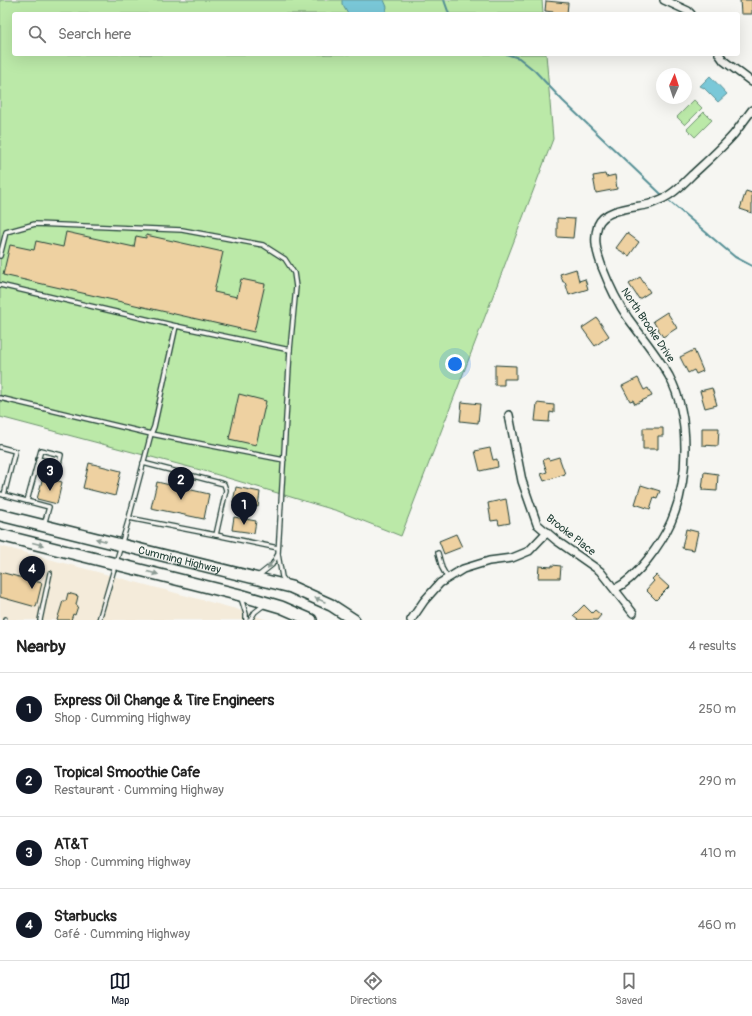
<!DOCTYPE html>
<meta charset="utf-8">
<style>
body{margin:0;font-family:Pangolin,sans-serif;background:#f2f2f2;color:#222}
.compass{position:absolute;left:656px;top:68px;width:36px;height:36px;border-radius:50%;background:#fff;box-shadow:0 4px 16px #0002;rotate:3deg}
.you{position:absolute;left:455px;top:364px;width:14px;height:14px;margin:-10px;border:3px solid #fff;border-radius:50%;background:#1a73e8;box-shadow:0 0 0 6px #1a73e833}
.badge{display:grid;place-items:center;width:26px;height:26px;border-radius:50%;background:#111827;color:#fff;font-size:13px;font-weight:700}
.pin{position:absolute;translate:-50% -33px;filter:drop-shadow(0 1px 2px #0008)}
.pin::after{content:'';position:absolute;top:21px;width:14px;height:12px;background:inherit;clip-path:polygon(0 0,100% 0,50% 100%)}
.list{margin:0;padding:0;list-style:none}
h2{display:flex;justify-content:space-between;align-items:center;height:52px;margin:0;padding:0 16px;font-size:17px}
h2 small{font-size:13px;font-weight:400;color:#767676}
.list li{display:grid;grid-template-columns:26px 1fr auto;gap:12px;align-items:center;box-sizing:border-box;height:72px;padding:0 16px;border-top:1px solid #e0e0e0}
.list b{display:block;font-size:15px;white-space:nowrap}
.list p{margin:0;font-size:13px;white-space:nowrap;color:#767676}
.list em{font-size:13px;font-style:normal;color:#767676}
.icon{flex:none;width:22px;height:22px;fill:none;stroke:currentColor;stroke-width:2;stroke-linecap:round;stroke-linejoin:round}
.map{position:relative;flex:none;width:752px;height:620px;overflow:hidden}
.search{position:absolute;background:#fff;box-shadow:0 4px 16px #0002;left:12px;right:12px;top:12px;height:44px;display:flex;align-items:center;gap:10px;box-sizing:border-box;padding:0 14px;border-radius:4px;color:#767676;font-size:15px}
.sheet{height:340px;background:#fff}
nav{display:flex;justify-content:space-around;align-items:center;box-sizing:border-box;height:56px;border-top:1px solid #e0e0e0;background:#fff;font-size:11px;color:#767676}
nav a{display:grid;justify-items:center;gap:2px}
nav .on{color:#111827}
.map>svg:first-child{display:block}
.built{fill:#f4ebda}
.green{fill:#bbe9a8;stroke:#6d936e}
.water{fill:#7ac8d8;stroke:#569096}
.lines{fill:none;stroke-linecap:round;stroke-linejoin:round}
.stream{stroke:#569096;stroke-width:2}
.building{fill:#eed1a1;stroke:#1f3d34}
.lane-casing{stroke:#1f3d34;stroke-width:6}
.street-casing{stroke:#1f3d34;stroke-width:10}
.primary-casing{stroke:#1f3d34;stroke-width:14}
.lane{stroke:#f6f6f2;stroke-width:3.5}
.street{stroke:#f6f6f2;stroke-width:7}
.primary{stroke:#f6f6f2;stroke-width:11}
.oneway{fill:#8a9a93}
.labels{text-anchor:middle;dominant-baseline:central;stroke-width:4;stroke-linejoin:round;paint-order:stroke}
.street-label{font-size:11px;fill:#1f3d34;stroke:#f6f6f2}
</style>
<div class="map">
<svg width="752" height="620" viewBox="0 0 752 620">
<rect width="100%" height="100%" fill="#f6f6f2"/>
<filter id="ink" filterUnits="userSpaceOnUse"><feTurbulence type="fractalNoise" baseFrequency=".025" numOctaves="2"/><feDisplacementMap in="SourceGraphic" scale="8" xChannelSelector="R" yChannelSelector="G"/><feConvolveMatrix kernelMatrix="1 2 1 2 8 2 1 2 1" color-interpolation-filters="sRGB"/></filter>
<g filter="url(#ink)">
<path class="built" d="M0,546L236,609L267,620H0Z"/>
<g class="green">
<path d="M0,0H542L543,14H14V54H546L553,139L401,536L338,511L304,501L208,472L0,417Z"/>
<path d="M694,100L702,108L685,125L677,117Z"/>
<path d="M704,112L712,120L695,137L687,129Z"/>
</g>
<g class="water">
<path d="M342,0H384L387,7L385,14H348L342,4Z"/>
<path d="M710,76L727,94L718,102L704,88L700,86Z"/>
</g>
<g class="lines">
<g class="stream">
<path d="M444,0L449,14"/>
<path d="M506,54L519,58L535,71L563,101L661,194"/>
<path d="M670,202L735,257L752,266"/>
</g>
</g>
<g class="building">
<path d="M740,0H752V14H741Z"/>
<path d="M546,1L568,3L567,14H553V12L545,11Z"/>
<path d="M605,174L606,177L615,175L617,189L596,193L593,176Z"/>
<path d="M746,191L752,193V213L740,209Z"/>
<path d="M557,218L575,219L573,238L557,237Z"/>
<path d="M66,232L134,247L136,236L146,238V235L223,252L214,292L237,297L241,279L265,284L254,332L3,275L10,245L34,250L36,241L63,247Z"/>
<path d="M627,233L639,242L629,256L616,248Z"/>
<path d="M576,269L579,281L585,279L588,289L569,295L565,282H563L560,274Z"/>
<path d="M640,277L650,292L639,299L629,284Z"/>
<path d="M667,312L677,328L663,337L653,321Z"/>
<path d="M597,318L609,336L595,346L582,328Z"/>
<path d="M694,350L703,371L696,374L694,370L688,373L680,357Z"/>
<path d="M495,365L516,366V379H504V385H495Z"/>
<path d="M638,378L644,390L648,388L652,396L635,404L633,400L630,401L622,386Z"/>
<path d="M712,388L717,405L705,408L700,391Z"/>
<path d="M239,394L266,401L256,445L229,439Z"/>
<path d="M462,402L480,404L478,423L460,421Z"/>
<path d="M537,403L554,405V413L550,412L549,422L535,421Z"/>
<path d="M643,428H663V436H658V449H643Z"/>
<path d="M702,428H719L718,446L702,445Z"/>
<path d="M490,448L493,460L497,459L498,467L480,471L475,451Z"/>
<path d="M559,457L565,474L544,481L541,474L547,472L543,460L548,458L549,460Z"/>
<path d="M89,463L121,471L115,496L83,488Z"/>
<path d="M704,472L718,474L717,491L702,490Z"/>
<path d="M43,477L62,482L57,504L37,499Z"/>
<path d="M157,482L209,494L204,519L151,508Z"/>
<path d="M641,485L660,491L657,498L654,497L650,509L635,504Z"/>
<path d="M236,487L260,492L258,507L233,502Z"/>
<path d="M506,499L510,523L499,525L498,520L491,521L488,503Z"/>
<path d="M234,517L256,521L254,533L232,530Z"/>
<path d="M686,529L698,532L694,550L682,548Z"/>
<path d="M456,534L462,547L444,554L439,541Z"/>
<path d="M552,565L561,566L560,578H538L539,566L552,567Z"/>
<path d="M0,572L42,583L36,607L0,597Z"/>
<path d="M656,575L669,587L656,600L646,590L654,581L652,579Z"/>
<path d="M68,593L78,596L76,605L78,606L75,615L73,614L71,620H57L63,601H66Z"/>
<path d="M584,605L592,613L595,610L601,615L597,620H578L573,616Z"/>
</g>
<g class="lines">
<defs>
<g id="lane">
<path d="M0,256L6,232L35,224L182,230L263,245L285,259L294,273L296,287L290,350"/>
<path d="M0,285L176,326"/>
<path d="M0,398L151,434L129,518L99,620"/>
<path d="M0,447L15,451L4,495"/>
<path d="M0,494L49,507L44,525"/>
<path d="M27,501L41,450L61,455L59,464L38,459"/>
<path d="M129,518L216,535L226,490L224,484L143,463"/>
<path d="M216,535L278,548"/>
<path d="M438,553L442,568L448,579"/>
<path d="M278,554L290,350L176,326L154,427L151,434L284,460"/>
<path d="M258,576L272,565L278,554L282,577L286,582"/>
<path d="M241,598L246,614V620"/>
<path d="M5,620V619"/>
<path d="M40,620L50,573"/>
<path d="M250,620L255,612L264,605"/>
</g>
<g id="street">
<path d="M664,0L688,11L691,14"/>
<path d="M719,54L724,61L752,82"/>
<path d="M509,415L522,481L537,524L557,541L600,571L633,613"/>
<path d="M615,589C637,578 661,544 671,522C689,480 691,417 669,376C657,355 642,337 628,318C617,302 609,285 602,267C597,253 593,240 598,225C605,208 635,208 650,204C654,202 660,200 664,198C675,193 684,183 692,175C706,162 721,149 734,134C740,126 746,118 752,110"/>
<path d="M411,620L424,601L440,583L463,569L489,561L512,558L529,551L547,532"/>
</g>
<g id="primary">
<path id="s1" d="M0,515L291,587L331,605L354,620"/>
<path d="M0,535L240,595L281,607L311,620"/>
</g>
</defs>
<use href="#lane" class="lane-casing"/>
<use href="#street" class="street-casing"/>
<use href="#primary" class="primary-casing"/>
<use href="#lane" class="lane"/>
<use href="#street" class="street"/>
<use href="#primary" class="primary"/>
</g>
<defs><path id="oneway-solid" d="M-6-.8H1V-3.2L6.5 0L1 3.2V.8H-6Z"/></defs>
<g class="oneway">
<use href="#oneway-solid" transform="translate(101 540) rotate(-166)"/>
<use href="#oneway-solid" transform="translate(38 544) rotate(14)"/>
<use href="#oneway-solid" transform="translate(271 564) rotate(129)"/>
<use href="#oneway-solid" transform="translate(153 573) rotate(15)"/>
<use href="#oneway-solid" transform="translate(320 600) rotate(-157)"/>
</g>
</g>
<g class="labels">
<g class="street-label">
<text transform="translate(648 325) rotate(56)">North Brooke Drive</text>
<text transform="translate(571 535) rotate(38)">Brooke Place</text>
<text stroke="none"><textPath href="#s1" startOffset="185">Cumming Highway</textPath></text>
</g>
</g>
</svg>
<svg class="compass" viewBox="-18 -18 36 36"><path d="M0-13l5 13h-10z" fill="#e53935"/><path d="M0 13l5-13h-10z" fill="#767676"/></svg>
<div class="you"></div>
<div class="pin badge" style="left:244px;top:525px">1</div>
<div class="pin badge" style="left:181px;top:500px">2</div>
<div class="pin badge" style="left:50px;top:491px">3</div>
<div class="pin badge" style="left:32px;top:589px">4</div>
<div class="search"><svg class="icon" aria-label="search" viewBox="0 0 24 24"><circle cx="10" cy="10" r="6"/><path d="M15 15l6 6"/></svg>Search here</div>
</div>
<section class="sheet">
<h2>Nearby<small>4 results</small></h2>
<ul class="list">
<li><span class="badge">1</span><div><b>Express Oil Change &amp; Tire Engineers</b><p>Shop · Cumming Highway</p></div><em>250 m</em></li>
<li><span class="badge">2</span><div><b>Tropical Smoothie Cafe</b><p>Restaurant · Cumming Highway</p></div><em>290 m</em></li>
<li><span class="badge">3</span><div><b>AT&amp;T</b><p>Shop · Cumming Highway</p></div><em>410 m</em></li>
<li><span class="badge">4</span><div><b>Starbucks</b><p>Café · Cumming Highway</p></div><em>460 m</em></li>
</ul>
</section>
<nav>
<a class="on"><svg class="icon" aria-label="map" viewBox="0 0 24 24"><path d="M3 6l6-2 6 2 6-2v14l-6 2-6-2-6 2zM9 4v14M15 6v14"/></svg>Map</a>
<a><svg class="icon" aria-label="directions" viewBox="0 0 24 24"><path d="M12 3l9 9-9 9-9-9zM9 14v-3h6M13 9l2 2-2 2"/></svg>Directions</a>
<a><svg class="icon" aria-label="saved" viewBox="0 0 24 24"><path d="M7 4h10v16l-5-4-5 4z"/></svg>Saved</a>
</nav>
